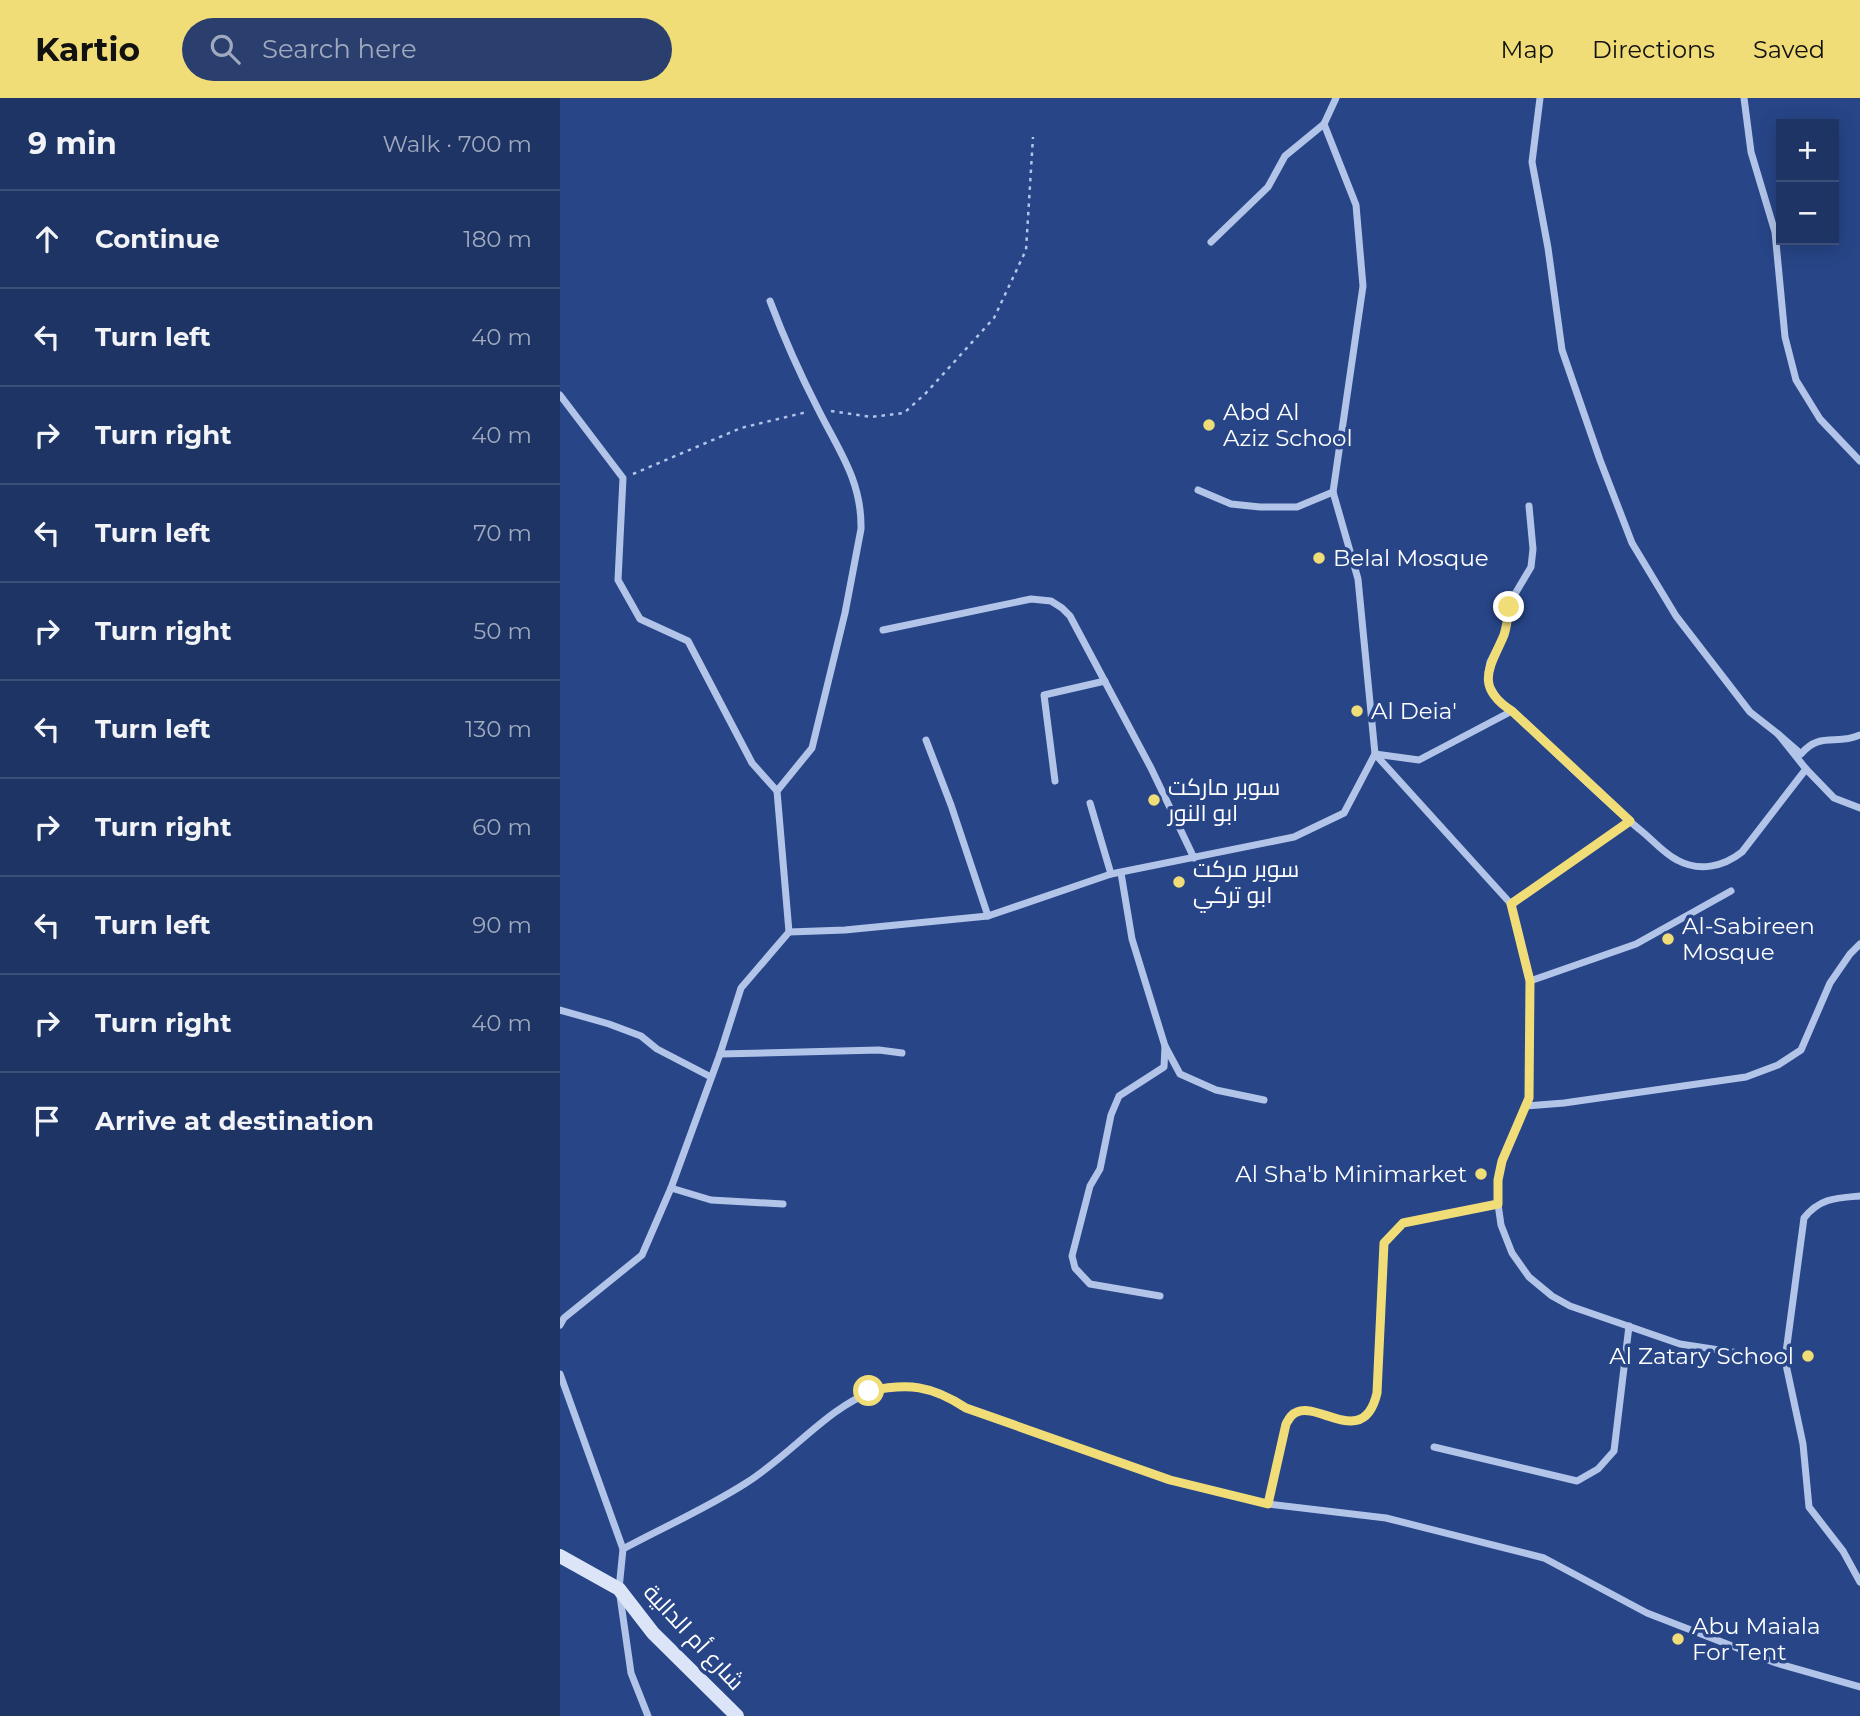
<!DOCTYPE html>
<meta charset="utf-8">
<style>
body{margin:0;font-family:Montserrat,Cairo,sans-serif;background:#2a3f6e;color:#f1f3f6}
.controls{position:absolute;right:21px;top:21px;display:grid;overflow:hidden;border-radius:0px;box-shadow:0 4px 18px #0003}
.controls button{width:63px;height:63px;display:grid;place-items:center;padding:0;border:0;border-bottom:2px solid #3b4f79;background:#1d3465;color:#f1f3f6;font:35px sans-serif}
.stop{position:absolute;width:21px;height:21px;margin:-16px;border:5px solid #f1dd77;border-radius:50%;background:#fff}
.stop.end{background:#f1dd77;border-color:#fff;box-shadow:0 2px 7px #0008}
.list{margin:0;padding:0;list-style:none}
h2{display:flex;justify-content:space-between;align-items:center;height:91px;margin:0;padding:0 28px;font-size:30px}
h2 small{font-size:23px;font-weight:400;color:#a0aabf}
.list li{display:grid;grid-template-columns:46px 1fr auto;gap:21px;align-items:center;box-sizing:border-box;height:98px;padding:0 28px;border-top:2px solid #3b4f79}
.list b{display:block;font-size:26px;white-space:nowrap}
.list em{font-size:23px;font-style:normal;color:#a0aabf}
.icon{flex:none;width:38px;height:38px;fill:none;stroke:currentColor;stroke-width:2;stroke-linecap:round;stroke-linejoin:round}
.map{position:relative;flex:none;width:1300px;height:1618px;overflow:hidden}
header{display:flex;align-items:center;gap:42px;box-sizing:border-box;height:98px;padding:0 35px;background:#f1dd77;color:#111}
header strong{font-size:33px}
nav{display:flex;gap:38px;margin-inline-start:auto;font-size:24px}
.search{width:490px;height:63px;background:#2a3f6e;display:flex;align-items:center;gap:18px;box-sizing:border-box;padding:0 24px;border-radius:38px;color:#a0aabf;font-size:26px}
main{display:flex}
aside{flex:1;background:#1d3465}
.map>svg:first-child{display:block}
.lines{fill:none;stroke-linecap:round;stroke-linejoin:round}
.path{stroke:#b2c4e8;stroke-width:2.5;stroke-dasharray:3.5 5;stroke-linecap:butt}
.street{stroke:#b2c4e8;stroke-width:7}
.secondary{stroke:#dce5f7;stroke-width:14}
.route{stroke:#f1dd77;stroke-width:9}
.poi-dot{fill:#f1dd77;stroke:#274587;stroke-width:2.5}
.labels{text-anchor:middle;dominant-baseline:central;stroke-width:7;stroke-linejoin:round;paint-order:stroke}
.poi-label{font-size:23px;fill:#fff;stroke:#274587;text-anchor:start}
.street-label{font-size:23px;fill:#fff;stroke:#274587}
</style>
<header>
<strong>Kartio</strong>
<div class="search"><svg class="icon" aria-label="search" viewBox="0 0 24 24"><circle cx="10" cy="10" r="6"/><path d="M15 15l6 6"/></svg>Search here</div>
<nav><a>Map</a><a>Directions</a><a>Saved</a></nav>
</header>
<main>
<aside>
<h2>9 min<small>Walk · 700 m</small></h2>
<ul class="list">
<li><svg class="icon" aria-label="ahead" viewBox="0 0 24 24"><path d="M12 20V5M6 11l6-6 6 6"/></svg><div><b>Continue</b></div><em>180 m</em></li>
<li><svg class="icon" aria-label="left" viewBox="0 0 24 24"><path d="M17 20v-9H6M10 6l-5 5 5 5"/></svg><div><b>Turn left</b></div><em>40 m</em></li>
<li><svg class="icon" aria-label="right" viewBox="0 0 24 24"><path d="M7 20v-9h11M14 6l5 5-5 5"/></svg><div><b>Turn right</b></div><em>40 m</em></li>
<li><svg class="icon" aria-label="left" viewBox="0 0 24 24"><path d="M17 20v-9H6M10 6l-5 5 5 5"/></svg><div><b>Turn left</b></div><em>70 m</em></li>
<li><svg class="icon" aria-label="right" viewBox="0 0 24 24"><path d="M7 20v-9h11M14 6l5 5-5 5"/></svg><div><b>Turn right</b></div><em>50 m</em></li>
<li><svg class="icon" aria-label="left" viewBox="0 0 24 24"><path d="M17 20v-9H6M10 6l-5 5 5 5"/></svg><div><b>Turn left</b></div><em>130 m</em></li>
<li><svg class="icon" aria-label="right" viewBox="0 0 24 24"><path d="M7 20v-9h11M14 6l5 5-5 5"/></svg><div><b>Turn right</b></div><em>60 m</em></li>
<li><svg class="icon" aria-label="left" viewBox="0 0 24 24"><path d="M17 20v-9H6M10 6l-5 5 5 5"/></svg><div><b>Turn left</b></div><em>90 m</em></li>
<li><svg class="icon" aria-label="right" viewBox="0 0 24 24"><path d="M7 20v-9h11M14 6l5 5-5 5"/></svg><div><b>Turn right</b></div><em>40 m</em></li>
<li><svg class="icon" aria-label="arrive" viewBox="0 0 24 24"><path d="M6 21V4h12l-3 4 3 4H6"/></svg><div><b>Arrive at destination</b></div></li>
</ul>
</aside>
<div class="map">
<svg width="1300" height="1618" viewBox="0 0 1300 1618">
<rect width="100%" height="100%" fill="#274587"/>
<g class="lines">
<g class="path">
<path d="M271,313L311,319L344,315L366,295L434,220L466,152L473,39"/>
<path d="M73,376L181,330L247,314"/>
</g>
<g class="street">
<path d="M776,0L764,26L796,107L803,188L773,394L798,481L815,656L951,806L970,883L969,1000L942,1063L938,1082V1106L941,1127L952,1155L969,1179L992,1198L1010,1208L1120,1246L1225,1262"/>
<path d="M980,0L972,64L988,150L1002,252L1040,362L1072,445L1116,518L1190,614L1218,636"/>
<path d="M1184,0L1191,54L1215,134L1225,239L1236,282L1260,321L1300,363"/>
<path d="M651,144L708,89L725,58L764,26"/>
<path d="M210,203C224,240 240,276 258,311C279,353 302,383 301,431L285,515L252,650L217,693L229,834"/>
<path d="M0,297L63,380L58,482L80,521L128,543L192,665L217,693"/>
<path d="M638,392L671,406L700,409H737L773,394"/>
<path d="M969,408L973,451L971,469L952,501L945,535L930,564L928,575L929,587L941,606L952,613C994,653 1035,694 1079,731C1091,740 1103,755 1117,762C1139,774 1163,769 1182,754L1246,671L1218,636L1241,656C1260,633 1277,648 1300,637"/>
<path d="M323,532L471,501L491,503L502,510L510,518L591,670L634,760"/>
<path d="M366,642L391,707L428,818"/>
<path d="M1246,671L1274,700L1300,710"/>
<path d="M495,683L484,597L545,583"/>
<path d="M530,705L551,776"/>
<path d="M561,775L572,841L605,948L604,969L559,998L551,1017L540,1071L530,1088L512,1158L515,1170L530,1186L600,1198"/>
<path d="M951,806L1070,723"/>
<path d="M970,883L1076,846L1171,793"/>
<path d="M0,912L49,926L81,938L97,951L151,979"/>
<path d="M605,948L620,976L656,992L704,1002"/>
<path d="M160,956L319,952L342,955"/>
<path d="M966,1008L1004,1005L1186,979L1218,967L1241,952L1270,885L1290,856L1300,846"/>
<path d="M111,1090L151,1102L223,1106"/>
<path d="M1300,1098C1276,1100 1260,1100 1244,1120L1225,1262L1243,1346L1249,1409L1283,1453L1300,1484"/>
<path d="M0,1227L4,1220L82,1157L111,1090L160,956L181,890L229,834L285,832L428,818L551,776L734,739L784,715L815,656L859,662L952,613"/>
<path d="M0,1276L63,1451"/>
<path d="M874,1349L1017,1383L1038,1371L1054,1353L1069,1228"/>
<path d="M708,1406L726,1326C729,1321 731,1316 737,1314C759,1304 804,1351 817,1295L824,1145L843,1125L938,1106"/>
<path d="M88,1618L71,1575L59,1491L63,1451C104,1429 147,1410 186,1385C259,1339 309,1246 406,1310L610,1382L708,1406L826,1420L984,1460L1087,1515L1216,1565L1300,1589"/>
</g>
<path class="secondary" d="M0,1458L59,1491L93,1535L177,1618"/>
</g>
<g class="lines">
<path class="route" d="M309,1293C348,1285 371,1287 406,1310L610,1382L708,1406L726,1326C729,1321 731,1316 737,1314C760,1304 804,1351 817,1295L824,1145L843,1125L938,1106V1082L942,1063L969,1000L970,883L951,806L1070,723L952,613C913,588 931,568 944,537C947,528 948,518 949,509"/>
</g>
<g class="poi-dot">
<circle cx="649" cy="327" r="7"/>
<circle cx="759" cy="460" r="7"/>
<circle cx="797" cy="613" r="7"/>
<circle cx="594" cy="702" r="7"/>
<circle cx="619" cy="784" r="7"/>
<circle cx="1108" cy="841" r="7"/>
<circle cx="921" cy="1076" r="7"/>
<circle cx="1248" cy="1258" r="7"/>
<circle cx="1118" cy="1541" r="7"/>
</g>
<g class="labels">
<g class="poi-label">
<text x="663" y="314">Abd Al<tspan x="663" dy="26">Aziz School</tspan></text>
<text x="773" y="460">Belal Mosque</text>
<text x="811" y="613">Al Deia'</text>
<text x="608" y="689">سوبر ماركت<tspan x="608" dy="26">ابو النور</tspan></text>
<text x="633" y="771">سوبر مركت<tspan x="633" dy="26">ابو تركي</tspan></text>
<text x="1122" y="828">Al-Sabireen<tspan x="1122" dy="26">Mosque</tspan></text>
<text x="907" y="1076" text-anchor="end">Al Sha'b Minimarket</text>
<text x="1234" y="1258" text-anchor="end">Al Zatary School</text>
<text x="1132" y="1528">Abu Maiala<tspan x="1132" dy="26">For Tent</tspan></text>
</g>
<g class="street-label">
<text transform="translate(134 1539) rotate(47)">شارع أم الدالية</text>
</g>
</g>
</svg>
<div class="controls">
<button>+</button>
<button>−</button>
</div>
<div class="stop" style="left:309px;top:1293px"></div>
<div class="stop end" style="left:949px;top:509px"></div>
</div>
</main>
